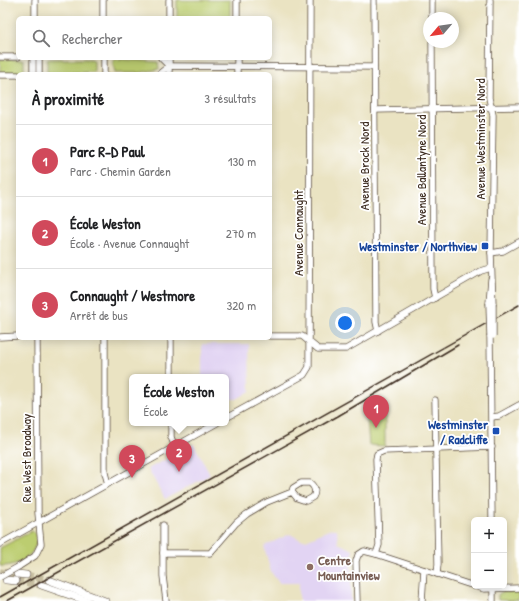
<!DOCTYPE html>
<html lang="fr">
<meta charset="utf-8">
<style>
body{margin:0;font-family:"Patrick Hand",sans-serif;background:#f6f6f6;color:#202124}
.controls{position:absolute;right:12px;bottom:12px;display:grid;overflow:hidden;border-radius:6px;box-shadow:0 2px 10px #0003}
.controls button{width:36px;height:36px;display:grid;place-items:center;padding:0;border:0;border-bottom:1px solid #e0e0e0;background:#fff;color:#202124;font:20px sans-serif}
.compass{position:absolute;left:423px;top:12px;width:36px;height:36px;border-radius:50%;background:#fff;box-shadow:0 2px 10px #0003;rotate:241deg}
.you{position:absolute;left:345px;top:323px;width:14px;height:14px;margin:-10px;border:3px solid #fff;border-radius:50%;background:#1a73e8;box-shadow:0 0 0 6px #1a73e833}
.badge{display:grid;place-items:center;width:26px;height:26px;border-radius:50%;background:#d1495b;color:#fff;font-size:13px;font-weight:700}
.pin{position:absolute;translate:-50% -33px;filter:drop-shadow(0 1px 2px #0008)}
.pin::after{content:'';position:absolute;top:21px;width:14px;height:12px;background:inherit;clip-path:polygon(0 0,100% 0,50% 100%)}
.popup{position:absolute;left:129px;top:374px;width:100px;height:52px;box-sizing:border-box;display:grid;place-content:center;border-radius:6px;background:#fff;filter:drop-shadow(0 1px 3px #0005);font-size:13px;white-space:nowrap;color:#757577}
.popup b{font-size:15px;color:#202124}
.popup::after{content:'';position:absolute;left:50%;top:100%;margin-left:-8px;border:8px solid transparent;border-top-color:#fff}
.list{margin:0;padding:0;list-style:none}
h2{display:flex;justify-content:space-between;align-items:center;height:52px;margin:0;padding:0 16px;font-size:17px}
h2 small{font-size:13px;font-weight:400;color:#757577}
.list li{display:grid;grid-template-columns:26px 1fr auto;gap:12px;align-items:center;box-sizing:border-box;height:72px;padding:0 16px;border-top:1px solid #e0e0e0}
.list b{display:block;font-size:15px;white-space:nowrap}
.list p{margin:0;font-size:13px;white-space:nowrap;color:#757577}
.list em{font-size:13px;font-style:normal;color:#757577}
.icon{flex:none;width:22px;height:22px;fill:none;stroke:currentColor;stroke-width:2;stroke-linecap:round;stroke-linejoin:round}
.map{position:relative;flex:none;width:519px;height:601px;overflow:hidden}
.search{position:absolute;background:#fff;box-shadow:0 2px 10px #0003;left:16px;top:16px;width:256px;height:44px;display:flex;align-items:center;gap:10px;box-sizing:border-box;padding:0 14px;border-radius:6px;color:#757577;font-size:15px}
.panel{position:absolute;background:#fff;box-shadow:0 2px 10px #0003;left:16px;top:72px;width:256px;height:268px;border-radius:6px}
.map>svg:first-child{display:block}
.built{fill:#e2d4f3}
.green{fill:#bccd6f;stroke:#7c7c46}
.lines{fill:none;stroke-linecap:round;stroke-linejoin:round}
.major-tunnel{stroke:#c7bea1;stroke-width:7;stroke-dasharray:7 3.5;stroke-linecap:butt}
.minor-casing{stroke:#554637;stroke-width:7}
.major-casing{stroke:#554637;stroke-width:8}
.minor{stroke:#fff;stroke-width:5.5}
.major{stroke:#fff;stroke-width:7}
.rail{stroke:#3b2a1e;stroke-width:1.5}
.minor-bridge-casing{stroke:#554637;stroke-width:7;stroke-linecap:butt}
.minor-bridge{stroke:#fff;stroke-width:5.5}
.transit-dot{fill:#1a4fb4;stroke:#fff;stroke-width:1.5}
.education-dot{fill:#8d6e63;stroke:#fff;stroke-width:1.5}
.labels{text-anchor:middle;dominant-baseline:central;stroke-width:3.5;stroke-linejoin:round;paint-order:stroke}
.street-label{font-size:13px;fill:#3b2a1e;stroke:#fff}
.transit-label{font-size:13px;font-weight:bold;fill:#164399;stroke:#fff;text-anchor:end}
.education-label{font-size:13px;font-weight:bold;fill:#785e54;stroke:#fff;text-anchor:start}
</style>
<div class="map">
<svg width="519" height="601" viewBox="0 0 519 601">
<rect width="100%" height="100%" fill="#fff"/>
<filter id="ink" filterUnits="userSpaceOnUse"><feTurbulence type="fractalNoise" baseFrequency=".025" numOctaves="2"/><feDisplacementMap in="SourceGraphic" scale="8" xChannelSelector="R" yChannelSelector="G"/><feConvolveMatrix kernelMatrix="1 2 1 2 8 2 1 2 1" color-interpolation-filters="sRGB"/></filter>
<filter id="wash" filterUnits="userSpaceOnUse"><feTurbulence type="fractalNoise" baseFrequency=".012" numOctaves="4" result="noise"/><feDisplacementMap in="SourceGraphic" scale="16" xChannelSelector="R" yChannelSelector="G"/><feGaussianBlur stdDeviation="0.9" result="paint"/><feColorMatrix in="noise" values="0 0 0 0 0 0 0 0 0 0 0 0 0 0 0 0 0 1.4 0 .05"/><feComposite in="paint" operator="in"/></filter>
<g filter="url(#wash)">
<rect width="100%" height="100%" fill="#eae3c2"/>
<g class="built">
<path d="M202,344H249L250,391L237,399H226V377H202Z"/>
<path d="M194,444L210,475L165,499L148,469Z"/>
<path d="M331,529H337L338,543L353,550L351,561V601H299V583H279L271,572L264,546L290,534L301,540H306Z"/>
</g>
<g class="green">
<rect x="177" y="0" width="53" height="18"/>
<path d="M0,59L24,60V73H0Z"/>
<path d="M49,59H92L94,62V72L49,74L47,72V60Z"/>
<path d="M116,59L158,62L159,69L138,73H115L113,62Z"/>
<path d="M385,411V446L369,445L367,419Z"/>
<path d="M32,531L36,534C40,554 18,567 0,566V548Z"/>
<path d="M501,592H519V601L498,600V595Z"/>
</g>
</g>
<g filter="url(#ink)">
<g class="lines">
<g class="major-tunnel">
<path d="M0,572L17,574"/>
<path d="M26,575L49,580"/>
<path d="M16,581L41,585"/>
</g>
<defs>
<g id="minor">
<path d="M35,0V18"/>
<path d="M103,0V18"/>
<path d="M169,0V18"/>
<path d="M237,0V18"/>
<path d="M374,0L376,322L378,331"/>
<path d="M432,0V18"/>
<path d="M490,0L489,98L493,115L491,253L493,304"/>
<path d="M432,42L433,289L435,298"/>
<path d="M0,57H18"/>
<path d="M39,58V74"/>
<path d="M104,58V74"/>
<path d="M161,58L169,66"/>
<path d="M237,58V74"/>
<path d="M33,74V58"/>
<path d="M159,74L169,66L374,67"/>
<path d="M169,74V58"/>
<path d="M0,75H18"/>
<path d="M375,110L519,107"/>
<path d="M491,253L503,251L519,242"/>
<path d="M489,303L491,279"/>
<path d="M270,336H302L318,349H346L481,271L491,268"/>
<path d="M490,336L492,520"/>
<path d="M0,337L18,336"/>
<path d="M105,338V473L108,484"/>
<path d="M171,338V377"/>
<path d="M435,400L438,564L437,574"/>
<path d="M492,417L499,416L519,405"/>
<path d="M226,418L304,375L309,367L310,0"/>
<path d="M171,423V437L175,447"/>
<path d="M163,525V576L166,601"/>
<path d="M0,544L217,423"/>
<path d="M163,553H210L236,523L247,514L267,502L292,492L293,488L301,483H310C315,487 316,492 313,497L306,501L297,498L292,492"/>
<path d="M376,554L379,545L376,459L377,454L384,451L492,447"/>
<path d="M18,567L35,556L41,544L38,513L37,338"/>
<path d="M474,586L484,589L519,588"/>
<path d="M357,601L356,561L358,555L364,551L376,554L474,586"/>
<path d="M422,601L424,570"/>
<path d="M493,601V586"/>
</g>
<g id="major">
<path d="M17,574L26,575"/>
<path d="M6,580L16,581"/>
<path d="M49,580L105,601"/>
<path d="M41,585L87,601"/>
</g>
</defs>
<use href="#minor" class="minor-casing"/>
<use href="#major" class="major-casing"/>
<use href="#minor" class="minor"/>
<use href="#major" class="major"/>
<g class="rail">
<path d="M0,597L519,305"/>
<path d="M7,601L338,416L458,345"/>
</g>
<defs>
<g id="minor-bridge">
<path d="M489,303L490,336"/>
<path d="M493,304V336"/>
<path d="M0,577L18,567"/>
</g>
</defs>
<use href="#minor-bridge" class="minor-bridge-casing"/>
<use href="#minor-bridge" class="minor-bridge"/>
</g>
</g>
<g class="transit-dot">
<rect x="481" y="242" width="8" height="8" rx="2"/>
<rect x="492" y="427" width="8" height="8" rx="2"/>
</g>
<circle class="education-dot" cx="310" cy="567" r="4"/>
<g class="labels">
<g class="street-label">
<text transform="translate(480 139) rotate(-90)">Avenue Westminster Nord</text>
<text transform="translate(364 166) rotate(-90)">Avenue Brock Nord</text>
<text transform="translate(421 170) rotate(-90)">Avenue Ballantyne Nord</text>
<text transform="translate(298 233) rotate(-90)">Avenue Connaught</text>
<text transform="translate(26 458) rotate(-90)">Rue West Broadway</text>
</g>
<g class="transit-label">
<text x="477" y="246">Westminster / Northview</text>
<text x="488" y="424">Westminster<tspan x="488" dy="15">/ Radcliffe</tspan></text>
</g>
<g class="education-label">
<text x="318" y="560">Centre<tspan x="318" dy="15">Mountainview</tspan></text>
</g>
</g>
</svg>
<div class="controls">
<button>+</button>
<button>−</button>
</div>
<svg class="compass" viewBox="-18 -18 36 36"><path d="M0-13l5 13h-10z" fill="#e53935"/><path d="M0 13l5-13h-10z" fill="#757577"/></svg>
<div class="you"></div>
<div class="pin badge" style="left:376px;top:428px">1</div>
<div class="pin badge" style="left:179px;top:472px">2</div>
<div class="popup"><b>École Weston</b>École</div>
<div class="pin badge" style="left:132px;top:478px">3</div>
<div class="search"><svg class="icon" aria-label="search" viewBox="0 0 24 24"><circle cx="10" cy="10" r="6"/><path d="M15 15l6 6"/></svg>Rechercher</div>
<section class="panel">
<h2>À proximité<small>3 résultats</small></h2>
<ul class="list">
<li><span class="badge">1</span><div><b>Parc R-D Paul</b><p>Parc · Chemin Garden</p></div><em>130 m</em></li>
<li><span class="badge">2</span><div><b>École Weston</b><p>École · Avenue Connaught</p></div><em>270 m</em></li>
<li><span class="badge">3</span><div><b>Connaught / Westmore</b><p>Arrêt de bus</p></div><em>320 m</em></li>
</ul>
</section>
</div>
